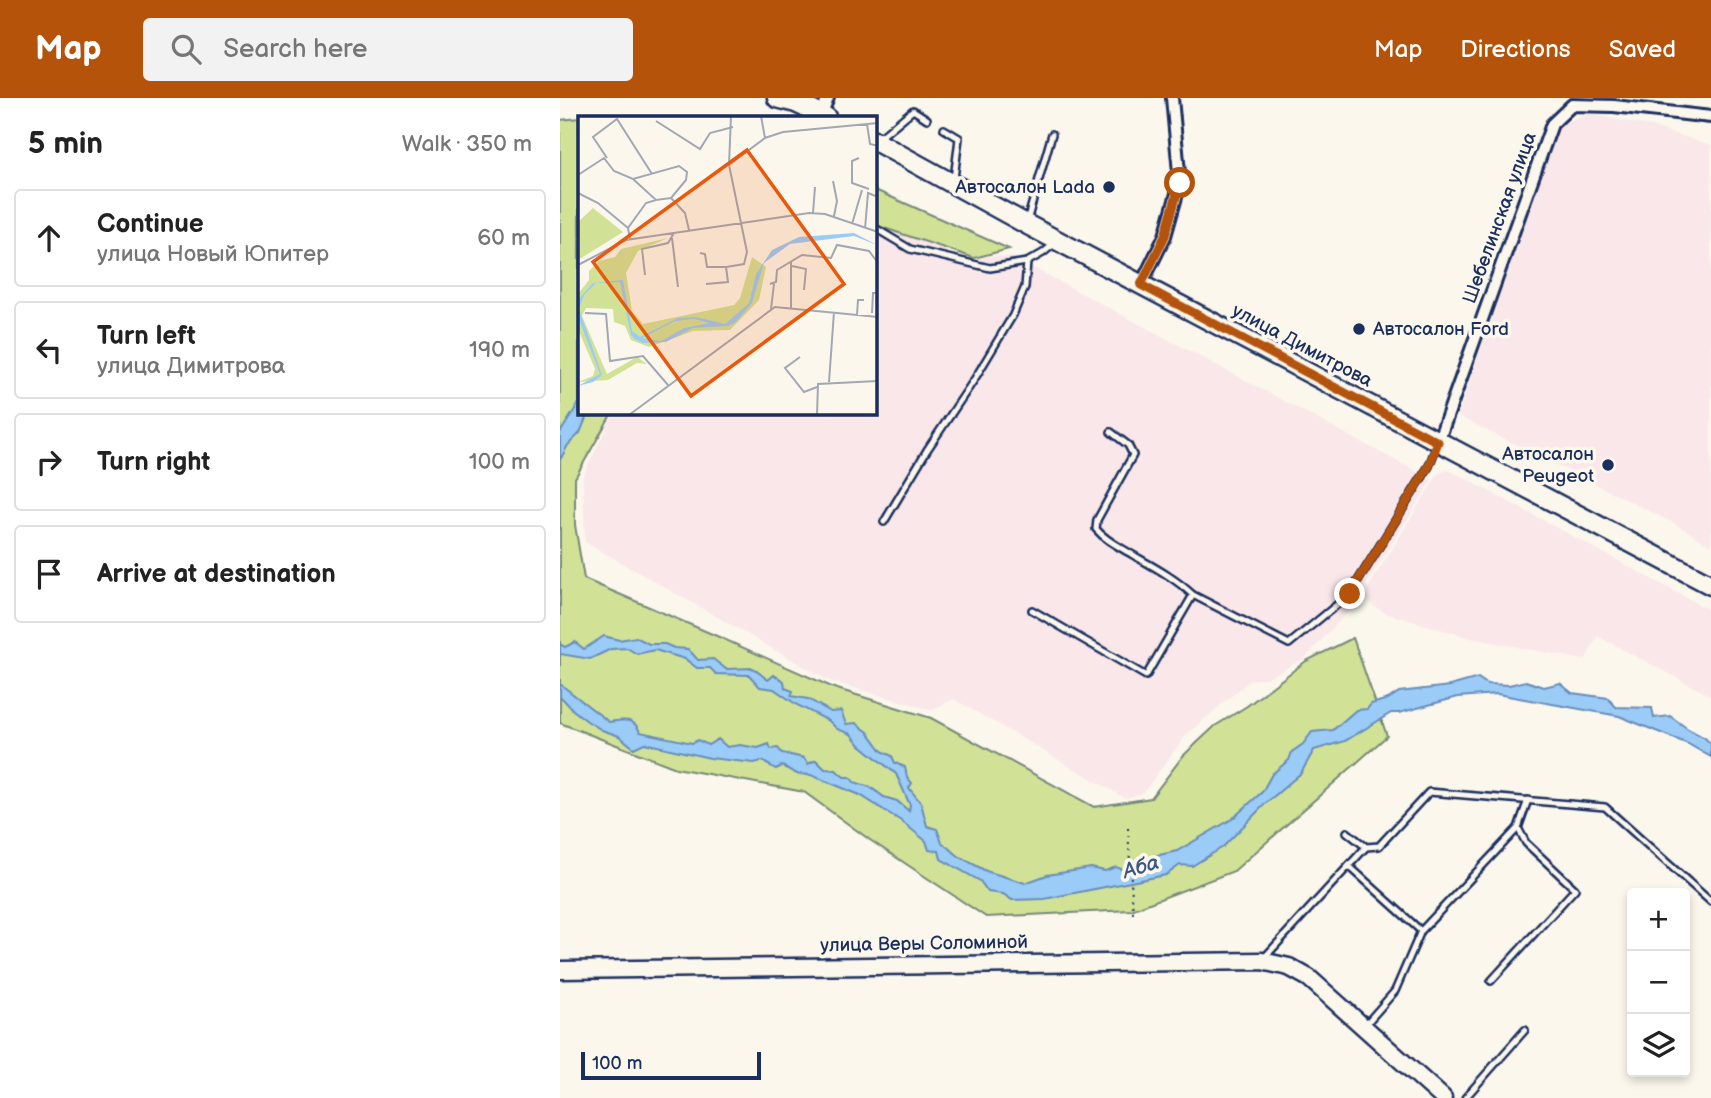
<!DOCTYPE html>
<meta charset="utf-8">
<style>
body{margin:0;font-family:"Balsamiq Sans",sans-serif;background:#f2f2f2;color:#222}
.controls{position:absolute;right:21px;bottom:21px;display:grid;overflow:hidden;border-radius:7px;box-shadow:0 4px 10px #0003}
.controls button{width:63px;height:63px;display:grid;place-items:center;padding:0;border:0;border-bottom:2px solid #e0e0e0;background:#fff;color:#222;font:35px sans-serif}
.scale{position:absolute;left:21px;bottom:18px;width:180px;box-sizing:border-box;padding-left:7px;border:4px solid #1b2f5e;border-top:0;font-size:19px;line-height:24px;white-space:nowrap;color:#1b2f5e;-webkit-text-stroke:5px #fbf7ec;paint-order:stroke}
.stop{position:absolute;width:21px;height:21px;margin:-16px;border:5px solid #b45309;border-radius:50%;background:#fff}
.stop.end{background:#b45309;border-color:#fff;box-shadow:0 2px 7px #0008}
.list{margin:0;padding:0;list-style:none}
h2{display:flex;justify-content:space-between;align-items:center;height:91px;margin:0;padding:0 28px;font-size:30px}
h2 small{font-size:23px;font-weight:400;color:#767676}
.list li{display:grid;grid-template-columns:46px 1fr auto;gap:21px;align-items:center;box-sizing:border-box;height:98px;margin:0 14px 14px;padding:0 14px;border:2px solid #e0e0e0;border-radius:7px}
.list b{display:block;font-size:26px;white-space:nowrap}
.list p{margin:0;font-size:23px;white-space:nowrap;color:#767676}
.list em{font-size:23px;font-style:normal;color:#767676}
.icon{flex:none;width:38px;height:38px;fill:none;stroke:currentColor;stroke-width:2;stroke-linecap:round;stroke-linejoin:round}
.map{position:relative;flex:none;width:1151px;height:1000px;overflow:hidden}
header{display:flex;align-items:center;gap:42px;box-sizing:border-box;height:98px;padding:0 35px;background:#b45309;color:#fff}
header strong{font-size:33px}
nav{display:flex;gap:38px;margin-inline-start:auto;font-size:24px}
.search{width:490px;height:63px;background:#f2f2f2;display:flex;align-items:center;gap:18px;box-sizing:border-box;padding:0 24px;border-radius:7px;color:#767676;font-size:26px}
main{display:flex}
aside{flex:1;background:#fff}
.map>svg:first-child{display:block}
.built{fill:#f9e7ea}
.green{fill:#d1e296;stroke:#76887a;stroke-width:2}
.water{fill:#9bcbf7;stroke:#688dba;stroke-width:2}
.lines{fill:none;stroke-linecap:round;stroke-linejoin:round}
.lane-casing{stroke:#1b2f5e;stroke-width:10}
.street-casing{stroke:#1b2f5e;stroke-width:16}
.secondary-casing{stroke:#1b2f5e;stroke-width:21}
.primary-casing{stroke:#1b2f5e;stroke-width:23}
.path{stroke:#1b2f5e;stroke-width:2;stroke-dasharray:2 5;stroke-linecap:butt}
.lane{stroke:#fbf7ec;stroke-width:5}
.street{stroke:#fbf7ec;stroke-width:10}
.secondary{stroke:#fbf7ec;stroke-width:16}
.primary{stroke:#fbf7ec;stroke-width:18}
.route{stroke:#b45309;stroke-width:9}
.poi-dot{fill:#1b2f5e;stroke:#fbf7ec;stroke-width:2.5}
.labels{text-anchor:middle;dominant-baseline:central;stroke-width:7;stroke-linejoin:round;paint-order:stroke}
.poi-label{font-size:19px;fill:#1b2f5e;stroke:#fbf7ec;text-anchor:end}
.street-label{font-size:19px;fill:#1b2f5e;stroke:#fbf7ec}
.water-label{font-size:21px;font-style:italic;fill:#3b5684;stroke:#fbf7ec}
.inset-road{fill:none;stroke:#a1a7b3;stroke-width:2}
.view{fill:#e8590c;fill-opacity:0.15;stroke:#e8590c;stroke-width:3.5}
.inset-edge{fill:none;stroke:#1b2f5e;stroke-width:3.5}
</style>
<header>
<strong>Map</strong>
<div class="search"><svg class="icon" aria-label="search" viewBox="0 0 24 24"><circle cx="10" cy="10" r="6"/><path d="M15 15l6 6"/></svg>Search here</div>
<nav><a>Map</a><a>Directions</a><a>Saved</a></nav>
</header>
<main>
<aside>
<h2>5 min<small>Walk · 350 m</small></h2>
<ul class="list">
<li><svg class="icon" aria-label="ahead" viewBox="0 0 24 24"><path d="M12 20V5M6 11l6-6 6 6"/></svg><div><b>Continue</b><p>улица Новый Юпитер</p></div><em>60 m</em></li>
<li><svg class="icon" aria-label="left" viewBox="0 0 24 24"><path d="M17 20v-9H6M10 6l-5 5 5 5"/></svg><div><b>Turn left</b><p>улица Димитрова</p></div><em>190 m</em></li>
<li><svg class="icon" aria-label="right" viewBox="0 0 24 24"><path d="M7 20v-9h11M14 6l5 5-5 5"/></svg><div><b>Turn right</b></div><em>100 m</em></li>
<li><svg class="icon" aria-label="arrive" viewBox="0 0 24 24"><path d="M6 21V4h12l-3 4 3 4H6"/></svg><div><b>Arrive at destination</b></div></li>
</ul>
</aside>
<div class="map">
<svg width="1151" height="1000" viewBox="0 0 1151 1000">
<rect width="100%" height="100%" fill="#fbf7ec"/>
<filter id="ink" filterUnits="userSpaceOnUse"><feTurbulence type="fractalNoise" baseFrequency=".0143" numOctaves="2"/><feDisplacementMap in="SourceGraphic" scale="14" xChannelSelector="R" yChannelSelector="G"/><feConvolveMatrix kernelMatrix="1 2 1 2 8 2 1 2 1" color-interpolation-filters="sRGB"/></filter>
<g filter="url(#ink)">
<g class="built">
<path d="M1029,16L1089,28L1151,47V447L1110,423L898,318L996,32L1010,22Z"/>
<path d="M315,115L392,157L453,159L872,382L793,508L744,561L706,580L690,582L627,636L583,695L565,700L394,601L372,612L270,583L25,444L23,378L54,315H315Z"/>
<path d="M887,372L899,377L1151,513V598L1038,538L1025,562L911,540L825,515L811,506L806,501L807,492L878,376Z"/>
</g>
<g class="green">
<path d="M19,20V315H52L15,380V427L24,481L159,539L274,590L371,620L534,709L591,700L623,658L655,628L687,608L746,563L793,540L827,638L674,773L571,812L426,819L310,742L244,694L116,670L0,625V22Z"/>
<path d="M315,92L449,151L414,160L315,127Z"/>
</g>
<g class="water">
<path d="M19,305V315H28L20,335L8,347L0,362V335Z"/>
<path d="M44,538L59,542L76,539L89,546H105L114,550L128,551L138,562L153,561L166,571L193,570L208,582L214,577L224,583L225,590L233,593L231,598L248,601L271,614L281,613L286,626L296,625L308,634L322,653L332,658L335,665L345,669L347,679L352,685L349,690L361,705L367,728L377,731L382,745L400,759L426,773L465,785L487,777L531,770L545,773L556,769L564,772L586,760L617,753L672,721L702,694L712,676L729,662L732,654L743,646L752,634L773,632L796,612L807,611L811,606L828,601L839,594L890,588L918,580L927,586L949,587L966,583L984,589L1000,585L1012,595L1048,600L1056,609L1092,610L1094,620L1110,618L1128,631L1145,640L1151,646V659L1128,646L1059,618L937,596L898,599L839,615H831L785,643L754,652L741,675L705,706L663,749L632,768L620,767L606,777L484,801L452,802L443,796L428,794L420,783L381,761L379,753L369,752L366,743L341,723L300,697L251,677L237,676L222,668L216,671L202,663L194,665L150,660L84,645L74,650L59,638L42,632L27,623L13,612L3,601L0,599V586L49,624C62,622 74,619 80,634L132,645L138,642L148,647L158,641L167,649L180,647L198,650L209,646L211,651L218,650L222,655L244,660L248,666L256,662L265,671L276,672L284,679H290L294,684L310,689L324,699L337,703L349,713L350,707L336,676L300,647L291,636L277,631L269,623L237,607L214,591L200,589L189,577L156,576L150,570H137L125,561L95,552L77,556L67,550L51,551L30,561L0,556V546L5,549L15,544L24,551Z"/>
</g>
<g class="lines">
<defs>
<g id="lane">
<path d="M384,31L399,40L394,81"/>
<path d="M317,42L353,12L367,21"/>
<path d="M467,123L492,36"/>
<path d="M315,130L350,151L430,170L467,164L483,155L494,146"/>
<path d="M551,334L568,347L573,357L537,422L536,431C546,443 560,449 573,457C594,469 615,480 633,497"/>
<path d="M324,424L367,352L414,282L453,217L465,189L467,164"/>
<path d="M472,512L586,578L633,497L729,546L790,496L869,368L877,347"/>
<path d="M787,734L806,749L819,748L869,694L1045,709L1151,804"/>
<path d="M789,768L861,833"/>
<path d="M704,860L806,749"/>
<path d="M931,883L1015,791L966,745L958,730"/>
<path d="M806,926L835,893L861,833L958,730L968,702"/>
<path d="M905,1000L965,932"/>
</g>
<g id="street">
<path d="M261,17L268,0"/>
<path d="M581,187L605,138L620,85L612,0"/>
<path d="M878,344L992,26L1012,7L1054,8L1151,19"/>
</g>
<path id="secondary" d="M0,872L702,863L729,869L749,880L883,1000"/>
<g id="primary">
<path d="M217,0L236,5L266,19"/>
<path d="M315,43L466,126L1151,487"/>
</g>
</defs>
<use href="#lane" class="lane-casing"/>
<use href="#street" class="street-casing"/>
<use href="#secondary" class="secondary-casing"/>
<use href="#primary" class="primary-casing"/>
<path class="path" d="M568,730L573,816"/>
<use href="#lane" class="lane"/>
<use href="#street" class="street"/>
<use href="#secondary" class="secondary"/>
<use href="#primary" class="primary"/>
</g>
</g>
<g class="lines" filter="url(#ink)">
<path class="route" d="M620,85L605,138L581,187L878,344L869,368L790,496"/>
</g>
<g class="poi-dot">
<circle cx="549" cy="89" r="7"/>
<circle cx="799" cy="231" r="7"/>
<circle cx="1048" cy="367" r="7"/>
</g>
<g class="labels">
<g class="poi-label">
<text x="535" y="89">Автосалон Lada</text>
<text x="813" y="231" text-anchor="start">Автосалон Ford</text>
<text x="1034" y="356">Автосалон<tspan x="1034" dy="22">Peugeot</tspan></text>
</g>
<g class="street-label">
<text transform="translate(940 120) rotate(-70)">Шебелинская улица</text>
<text transform="translate(742 248) rotate(28)">улица Димитрова</text>
<text transform="translate(364 846) rotate(-1)">улица Веры Соломиной</text>
</g>
<g class="water-label">
<text transform="translate(581 769) rotate(-17)">Аба</text>
</g>
</g>
<g transform="translate(18 18)">
<rect width="299" height="299" fill="#fbf7ec"/>
<path d="M15,92L45,116L0,144V106ZM90,122L60,135L48,157L54,195L65,208L156,189L162,182L174,141L188,151L181,184L152,214L115,215L71,231L53,224L47,210L36,206L35,193L8,192L4,200L29,258L59,241L69,248L59,247L30,264L0,266L15,260L17,253L0,213V178L11,164V155L21,145L37,141L43,133Z" fill="#d1e296"/>
<path d="M276,117L299,129L276,120L212,128L186,147L174,187L158,206L150,210L115,212L88,226L65,227L57,223L53,219L42,166L18,167L6,179L1,193L24,259L15,266L0,270L22,258L0,201V184L15,167L45,164L54,215L62,221L100,202L118,201L147,208L171,187L178,158L194,134L221,121ZM116,203L131,207L106,212L83,225L64,222L97,205Z" fill="#9bcbf7" fill-rule="evenodd"/>
<path class="inset-road" d="M183,0L187,22M78,5L122,33L132,17L155,11M289,8L292,28L300,30M29,42L15,21L39,3L74,58M281,42L274,45V67L291,73M151,49L153,0M0,59L26,42L36,55L55,63L101,50L109,56L108,64L93,82L107,97L111,114M55,63L78,84L93,82M255,65L259,85L256,100M0,77L20,87L50,112M235,97L237,71M274,108L284,74M287,113L290,77L300,81M94,122L100,171M52,123L50,112L68,87L78,84M122,137L127,138L129,151H148M213,146V192M0,149L48,124L231,97L247,98L300,116M214,150L228,153L226,174M67,159L64,133L90,127L96,117M128,168L150,166L148,151L166,148L169,136L151,49L187,22L205,16L300,7M192,168L198,166L199,154L224,139L253,142L259,129L291,135L300,147M193,193L196,168M7,197L28,198L32,245L65,240L90,269M294,197L295,177H300M279,199L280,184H286M222,241L207,252L226,276L239,271M251,266L256,196M51,299L197,191L300,201M239,299L240,268L300,265"/>
<path class="view" d="M169,34L266,168L113,280L15,146Z"/>
<rect width="299" height="299" class="inset-edge"/>
</g>
</svg>
<div class="controls">
<button>+</button>
<button>−</button>
<button><svg class="icon" aria-label="layers" viewBox="0 0 24 24"><path d="M12 4l9 5-9 5-9-5zM3 14l9 5 9-5"/></svg></button>
</div>
<div class="scale">100 m</div>
<div class="stop" style="left:620px;top:85px"></div>
<div class="stop end" style="left:790px;top:496px"></div>
</div>
</main>
